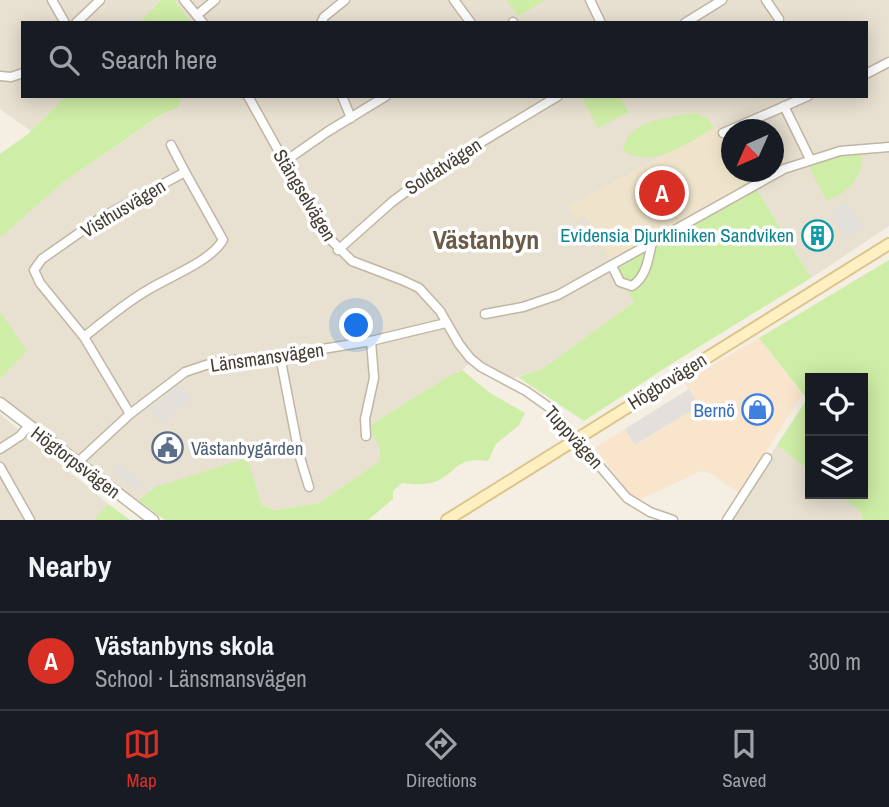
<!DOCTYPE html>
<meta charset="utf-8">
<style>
body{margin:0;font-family:"Archivo Narrow",sans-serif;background:#242831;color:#f1f3f6}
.controls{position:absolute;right:21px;bottom:21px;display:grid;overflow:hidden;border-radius:0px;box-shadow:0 4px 18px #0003}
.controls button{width:63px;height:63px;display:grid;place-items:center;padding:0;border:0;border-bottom:2px solid #363941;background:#171b24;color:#f1f3f6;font:35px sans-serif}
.compass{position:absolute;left:721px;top:119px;width:63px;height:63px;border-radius:50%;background:#171b24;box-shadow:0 4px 18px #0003;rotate:225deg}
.you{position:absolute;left:357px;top:326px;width:24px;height:24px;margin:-18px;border:5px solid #fff;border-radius:50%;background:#1a73e8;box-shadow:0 0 0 10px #1a73e833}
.badge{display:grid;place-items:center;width:46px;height:46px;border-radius:50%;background:#d93025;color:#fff;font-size:23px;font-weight:700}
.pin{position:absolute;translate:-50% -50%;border:4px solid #fff;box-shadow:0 2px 7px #0006}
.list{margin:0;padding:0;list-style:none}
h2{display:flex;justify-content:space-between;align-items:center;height:91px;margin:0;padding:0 28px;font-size:30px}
h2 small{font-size:23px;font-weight:400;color:#9ea1a6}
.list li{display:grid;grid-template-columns:46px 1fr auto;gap:21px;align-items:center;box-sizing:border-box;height:98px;padding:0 28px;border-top:2px solid #363941}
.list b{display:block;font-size:26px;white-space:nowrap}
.list p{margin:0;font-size:23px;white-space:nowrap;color:#9ea1a6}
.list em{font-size:23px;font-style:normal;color:#9ea1a6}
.icon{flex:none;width:38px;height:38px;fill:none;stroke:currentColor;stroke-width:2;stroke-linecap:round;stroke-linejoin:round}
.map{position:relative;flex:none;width:889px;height:520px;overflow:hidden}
.search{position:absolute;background:#171b24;box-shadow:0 4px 18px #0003;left:21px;right:21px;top:21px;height:77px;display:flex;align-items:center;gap:18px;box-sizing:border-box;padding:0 24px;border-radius:0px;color:#9ea1a6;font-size:26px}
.sheet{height:189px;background:#171b24}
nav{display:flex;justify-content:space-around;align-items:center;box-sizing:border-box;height:98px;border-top:2px solid #363941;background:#171b24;font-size:19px;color:#9ea1a6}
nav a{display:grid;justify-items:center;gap:4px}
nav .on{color:#d93025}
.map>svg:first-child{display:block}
.residential{fill:#e8e0d0}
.commercial{fill:#f9e5cb}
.education{fill:#efe4cb}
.green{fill:#ceeda6}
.parking{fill:#e3e0dc}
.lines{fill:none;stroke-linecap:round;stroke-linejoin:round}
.minor-casing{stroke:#c0b6a4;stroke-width:11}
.tertiary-casing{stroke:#c0b6a4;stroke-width:13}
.secondary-casing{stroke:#dcc68f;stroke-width:14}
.minor{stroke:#fff;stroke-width:8}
.tertiary{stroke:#fff;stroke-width:10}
.secondary{stroke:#ffefc1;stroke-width:10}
.labels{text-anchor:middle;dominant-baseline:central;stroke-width:7;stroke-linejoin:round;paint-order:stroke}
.street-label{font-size:19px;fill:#463e32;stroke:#fff}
.culture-label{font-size:19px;fill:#0d838f;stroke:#fff;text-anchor:end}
.shop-label{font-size:19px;fill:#366cbe;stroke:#fff;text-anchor:end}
.service-label{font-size:19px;fill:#4e5e75;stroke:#fff;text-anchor:start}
.district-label{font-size:26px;font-weight:bold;fill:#6a5c48;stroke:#fff}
</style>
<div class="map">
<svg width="889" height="520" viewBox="0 0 889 520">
<rect width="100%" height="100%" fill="#f4eee3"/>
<g class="residential">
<path d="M0,0H161L139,23H23V96H66L31,131L0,109Z"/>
<path d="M174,0H889V226L811,278L746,172H774V130H732L731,149L717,127L569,206L585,213L635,301L542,369L510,379L474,359L462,370L447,377L370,425L379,447L380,461L319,503L275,510L262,506L254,481L156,487L138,500L33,425L0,395V379L27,351L0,311V238L62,183L162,115L177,108L183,96H866V23H192Z"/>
<path d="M0,414L108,504L94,520H0Z"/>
<path d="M777,445L810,471V494H838L862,513V520H730Z"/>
</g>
<path class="commercial" d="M759,338L802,394L740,494L710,473L701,471L639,500L625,488L595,448L625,429L636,445L699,406L684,382Z"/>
<path class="education" d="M717,127L731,149L732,172H746L751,180L678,226L611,262L586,214L576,219L569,206Z"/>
<g class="green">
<path d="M161,0H174L192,23H139Z"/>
<path d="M506,0H546L518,16Z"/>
<path d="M66,96H183L177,108L161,115L62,183L0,238V154L28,134Z"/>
<path d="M585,96H620L629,112L598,128L582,98Z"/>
<path d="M695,113L707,118L714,128C684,144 656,169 623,151C627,119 670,118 695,113Z"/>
<path d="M862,152C864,177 849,191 827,201L807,163Z"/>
<path d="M751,180L811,278L671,364L584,421L518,377L542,369L634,302L611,262L678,226Z"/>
<path d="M889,260V520H862V513L838,494H863V378H810V471L777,445L807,399L759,338Z"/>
<path d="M0,311L27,351L0,379Z"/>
<path d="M462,370L490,393L525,413L519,425L496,444L488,461C455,457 460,470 437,481C425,486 414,484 402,483L393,491V499L368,520H165L138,500L156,487L247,458L262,506L275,510L319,503L380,461L379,447L369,426L447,377Z"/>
<path d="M108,504L130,520H94Z"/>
</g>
<g class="parking">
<path d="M846,202L863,227L846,237L830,212Z"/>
<path d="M179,385L191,399L162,424L151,410Z"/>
<path d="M689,389L699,406L635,445L625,429Z"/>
<path d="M118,465L144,483L139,490L113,472Z"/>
</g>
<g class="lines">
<defs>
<g id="minor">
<path d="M52,0L65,23"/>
<path d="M184,0L203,23"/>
<path d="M454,0L471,23"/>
<path d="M590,0L601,23"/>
<path d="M766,0L779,19"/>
<path d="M197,15L215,0"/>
<path d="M76,23L100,0"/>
<path d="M321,23L324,17L345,0"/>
<path d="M513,23V22"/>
<path d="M685,23L722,0"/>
<path d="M866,74L889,62"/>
<path d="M0,76L11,77L23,73"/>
<path d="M248,96L324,233L352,261L402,280L419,288L440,311L459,344L470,358L481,367L526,391L550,408L627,498L650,512L673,520"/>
<path d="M342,96L351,118"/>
<path d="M784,106L810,159"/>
<path d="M723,133L808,96"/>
<path d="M171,145L185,172"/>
<path d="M284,162L327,132L386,96"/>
<path d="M338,250L392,202L432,172L558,96"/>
<path d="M612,266L620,282L632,286C647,276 648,259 652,243"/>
<path d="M485,314L523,307L558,295L784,169L840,151L889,147"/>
<path d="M84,337C104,321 124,304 146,291C168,277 210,262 223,240L185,172L99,219L42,259L34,270L40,283L84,337L130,414"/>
<path d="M280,356L299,454L309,487"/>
<path d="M366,436L365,419L374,378L371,341"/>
<path d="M0,449L20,436L28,427"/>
<path d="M77,463L130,414L185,372L215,362L280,356L371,341L446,323"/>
<path d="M0,467L30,520"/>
<path d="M727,520L767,458"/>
</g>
<path id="tertiary" d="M0,403L153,520"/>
<path id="secondary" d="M447,520L889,244"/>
</defs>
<use href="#minor" class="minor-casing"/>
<use href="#tertiary" class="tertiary-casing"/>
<use href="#secondary" class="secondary-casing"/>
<use href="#minor" class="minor"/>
<use href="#tertiary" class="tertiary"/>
<use href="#secondary" class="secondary"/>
</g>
<defs>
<symbol id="building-ring" viewBox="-11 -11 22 22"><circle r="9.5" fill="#fff" stroke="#0f9aa8" stroke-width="1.5"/><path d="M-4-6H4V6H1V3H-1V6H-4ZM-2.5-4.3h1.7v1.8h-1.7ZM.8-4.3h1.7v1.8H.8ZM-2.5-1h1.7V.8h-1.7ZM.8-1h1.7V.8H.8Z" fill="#0f9aa8"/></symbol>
<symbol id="shop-ring" viewBox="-11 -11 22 22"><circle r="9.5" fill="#fff" stroke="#3f7fe0" stroke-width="1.5"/><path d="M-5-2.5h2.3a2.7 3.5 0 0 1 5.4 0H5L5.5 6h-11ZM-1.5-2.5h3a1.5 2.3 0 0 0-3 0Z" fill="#3f7fe0"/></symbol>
<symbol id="civic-ring" viewBox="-11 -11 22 22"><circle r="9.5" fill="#fff" stroke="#5c6f8a" stroke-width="1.5"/><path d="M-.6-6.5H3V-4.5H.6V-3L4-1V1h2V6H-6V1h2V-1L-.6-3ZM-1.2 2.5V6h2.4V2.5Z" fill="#5c6f8a"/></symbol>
</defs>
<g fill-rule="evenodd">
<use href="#building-ring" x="800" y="218" width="35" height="35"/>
<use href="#shop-ring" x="740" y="392" width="35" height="35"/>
<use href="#civic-ring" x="150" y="430" width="35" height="35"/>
</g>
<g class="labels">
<g class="street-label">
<text transform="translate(443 166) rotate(-33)">Soldatvägen</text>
<text transform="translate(305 195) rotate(59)">Stängselvägen</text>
<text transform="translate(123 208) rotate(-31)">Visthusvägen</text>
<text transform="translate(267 357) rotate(-8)">Länsmansvägen</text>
<text transform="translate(667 381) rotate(-32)">Högbovägen</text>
<text transform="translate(574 437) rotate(48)">Tuppvägen</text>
<text transform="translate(76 462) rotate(37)">Högtorpsvägen</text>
</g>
<g class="culture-label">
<text x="794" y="235">Evidensia Djurkliniken Sandviken</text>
</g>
<g class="shop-label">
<text x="735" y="410">Bernö</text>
</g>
<g class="service-label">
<text x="191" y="448">Västanbygården</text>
</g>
<g class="district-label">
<text x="486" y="239">Västanbyn</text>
</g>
</g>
</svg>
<div class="controls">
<button><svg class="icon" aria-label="locate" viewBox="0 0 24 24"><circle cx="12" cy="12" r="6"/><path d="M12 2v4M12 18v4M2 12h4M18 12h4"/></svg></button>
<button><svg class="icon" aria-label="layers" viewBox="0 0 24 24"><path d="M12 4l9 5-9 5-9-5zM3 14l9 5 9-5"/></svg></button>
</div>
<svg class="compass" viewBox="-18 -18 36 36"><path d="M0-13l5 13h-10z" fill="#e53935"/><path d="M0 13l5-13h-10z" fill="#9ea1a6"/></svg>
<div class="you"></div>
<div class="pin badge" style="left:662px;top:193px">A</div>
<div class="search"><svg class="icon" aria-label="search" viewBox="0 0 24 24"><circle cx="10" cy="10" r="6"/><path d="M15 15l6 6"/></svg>Search here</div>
</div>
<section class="sheet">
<h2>Nearby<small></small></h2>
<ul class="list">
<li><span class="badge">A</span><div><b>Västanbyns skola</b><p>School · Länsmansvägen</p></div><em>300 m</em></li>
</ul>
</section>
<nav>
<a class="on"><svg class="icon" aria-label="map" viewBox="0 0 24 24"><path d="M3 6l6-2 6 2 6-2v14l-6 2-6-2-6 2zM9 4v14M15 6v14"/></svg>Map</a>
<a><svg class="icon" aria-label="directions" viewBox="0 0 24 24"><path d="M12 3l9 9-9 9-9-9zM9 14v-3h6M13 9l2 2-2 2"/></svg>Directions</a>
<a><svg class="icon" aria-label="saved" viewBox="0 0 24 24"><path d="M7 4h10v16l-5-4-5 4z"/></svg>Saved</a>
</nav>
